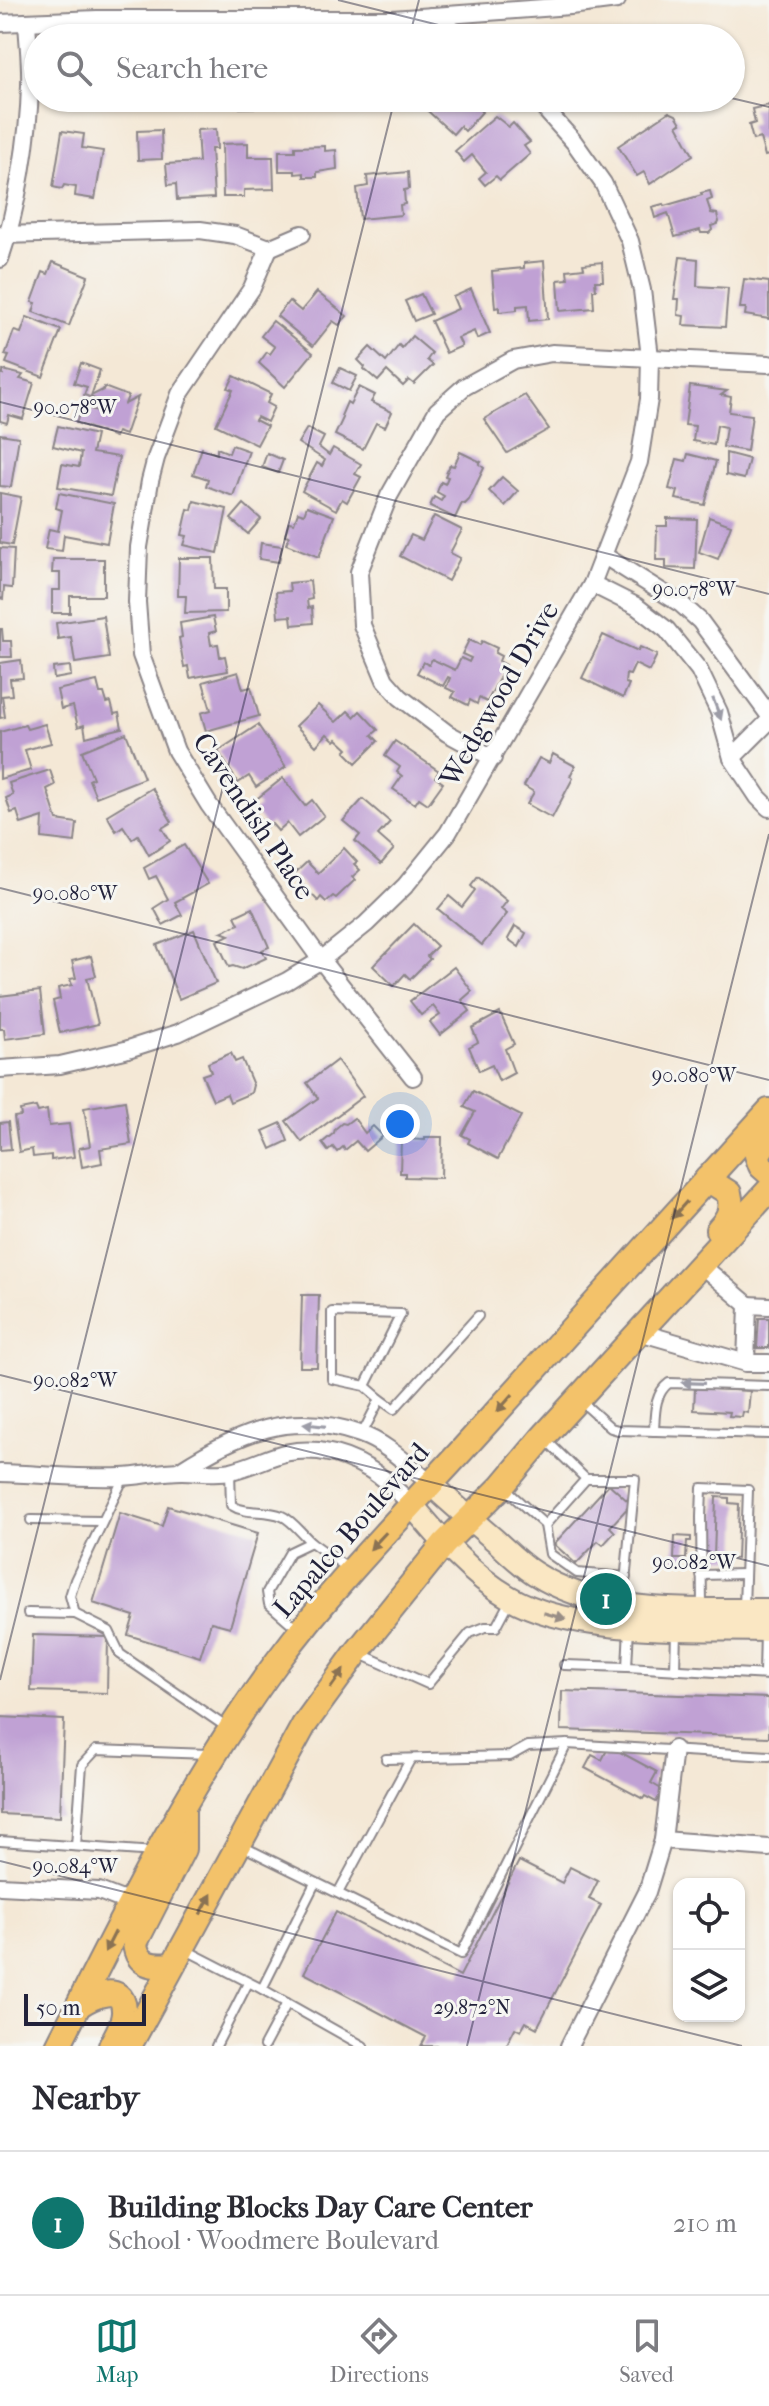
<!DOCTYPE html>
<meta charset="utf-8">
<style>
body{margin:0;font-family:"IM FELL French Canon",serif;background:#f7f7f7;color:#2b2b33}
.controls{position:absolute;right:24px;bottom:24px;display:grid;overflow:hidden;border-radius:16px;box-shadow:0 2px 6px #0004}
.controls button{width:72px;height:72px;display:grid;place-items:center;padding:0;border:0;border-bottom:2px solid #e1e1e2;background:#fff;color:#2b2b33;font:40px sans-serif}
.scale{position:absolute;left:24px;bottom:20px;width:122px;box-sizing:border-box;padding-left:8px;border:4px solid #22223b;border-top:0;font-size:22px;line-height:28px;white-space:nowrap;color:#22223b;-webkit-text-stroke:6px #f6f6f2;paint-order:stroke}
.you{position:absolute;left:400px;top:1124px;width:28px;height:28px;margin:-20px;border:6px solid #fff;border-radius:50%;background:#1a73e8;box-shadow:0 0 0 12px #1a73e833}
.badge{display:grid;place-items:center;width:52px;height:52px;border-radius:50%;background:#0f766e;color:#fff;font-size:26px;font-weight:700}
.pin{position:absolute;translate:-50% -50%;border:4px solid #fff;box-shadow:0 2px 8px #0006}
.list{margin:0;padding:0;list-style:none}
h2{display:flex;justify-content:space-between;align-items:center;height:104px;margin:0;padding:0 32px;font-size:34px}
h2 small{font-size:26px;font-weight:400;color:#7c7c81}
.list li{display:grid;grid-template-columns:52px 1fr auto;gap:24px;align-items:center;box-sizing:border-box;height:144px;padding:0 32px;border-top:2px solid #e1e1e2}
.list b{display:block;font-size:30px;white-space:nowrap}
.list p{margin:0;font-size:26px;white-space:nowrap;color:#7c7c81}
.list em{font-size:26px;font-style:normal;color:#7c7c81}
.icon{flex:none;width:44px;height:44px;fill:none;stroke:currentColor;stroke-width:2;stroke-linecap:round;stroke-linejoin:round}
.map{position:relative;flex:none;width:769px;height:2046px;overflow:hidden}
.search{position:absolute;background:#fff;box-shadow:0 2px 6px #0004;left:24px;right:24px;top:24px;height:88px;display:flex;align-items:center;gap:20px;box-sizing:border-box;padding:0 28px;border-radius:44px;color:#7c7c81;font-size:30px}
.sheet{height:248px;background:#fff}
nav{display:flex;justify-content:space-around;align-items:center;box-sizing:border-box;height:112px;border-top:2px solid #e1e1e2;background:#fff;font-size:22px;color:#7c7c81}
nav a{display:grid;justify-items:center;gap:4px}
nav .on{color:#0f766e}
.map>svg:first-child{display:block}
.building{fill:#c0a1d4}
.lines{fill:none;stroke-linecap:round;stroke-linejoin:round}
.lane-casing{stroke:#8b8588;stroke-width:12}
.street-casing{stroke:#8b8588;stroke-width:20}
.secondary-casing{stroke:#8b8588;stroke-width:26}
.primary-casing{stroke:#8b8588;stroke-width:28}
.lane{stroke:#fff;stroke-width:8}
.street{stroke:#fff;stroke-width:16}
.secondary{stroke:#fae7c3;stroke-width:22}
.primary{stroke:#f3c26a;stroke-width:24}
.oneway{fill:#9c9ca7}
.oneway2{fill:#8a7252}
.oneway3{fill:#998e86}
.ticks{fill:none;stroke:#22223b;stroke-width:2;stroke-opacity:0.45}
.labels{text-anchor:middle;dominant-baseline:central;stroke-width:6;stroke-linejoin:round;paint-order:stroke}
.street-label{font-size:28px;fill:#22223b;stroke:#f6f6f2}
.ticks-label{font-size:20px;text-anchor:middle;fill:#22223b;stroke:#f6f6f2;stroke-width:6;stroke-linejoin:round;paint-order:stroke}
</style>
<div class="map">
<svg width="769" height="2046" viewBox="0 0 769 2046">
<rect width="100%" height="100%" fill="#f6f6f2"/>
<filter id="ink" filterUnits="userSpaceOnUse"><feTurbulence type="fractalNoise" baseFrequency=".0125" numOctaves="2"/><feDisplacementMap in="SourceGraphic" scale="16" xChannelSelector="R" yChannelSelector="G"/><feConvolveMatrix kernelMatrix="1 2 1 2 8 2 1 2 1" color-interpolation-filters="sRGB"/></filter>
<filter id="wash" filterUnits="userSpaceOnUse"><feTurbulence type="fractalNoise" baseFrequency=".006" numOctaves="4" result="noise"/><feDisplacementMap in="SourceGraphic" scale="32" xChannelSelector="R" yChannelSelector="G"/><feGaussianBlur stdDeviation="1.8" result="paint"/><feColorMatrix in="noise" values="0 0 0 0 0 0 0 0 0 0 0 0 0 0 0 0 0 1.4 0 .05"/><feComposite in="paint" operator="in"/></filter>
<g filter="url(#wash)">
<rect width="100%" height="100%" fill="#f4e8d6"/>
<g id="blocks">
<g class="building">
<path d="M240,98H278V107L240,108Z"/>
<path d="M364,98H380V109L363,108Z"/>
<path d="M423,98H477L481,102L477,107L482,112L465,131L460,126L453,134L419,103Z"/>
<path d="M769,105V155L765,156L760,138L753,140L749,125L755,123L752,109Z"/>
<path d="M669,112L676,115L681,123L677,125L693,155L650,184L644,172L637,176L618,146Z"/>
<path d="M495,116L509,127L513,123L530,142L524,146L530,154L500,180L496,176L485,185L479,178L486,172L472,155L464,162L455,151Z"/>
<path d="M216,129L217,149H211L214,198L177,200L176,184L168,185L166,164L199,162L197,130Z"/>
<path d="M161,130L162,159L138,160L137,131Z"/>
<path d="M62,131L84,134L82,148L103,151L95,199L75,196L76,187L64,185L62,189L53,187Z"/>
<path d="M248,143V157H273L274,189L244,190V197H223L222,144Z"/>
<path d="M325,146V151L336,150L337,169L317,172V177H304V173L295,174V171H279V151H295V147Z"/>
<path d="M408,172L409,189L404,190L405,204L400,205L401,215L360,219L357,188L368,186L367,176Z"/>
<path d="M710,191L712,199L707,201L711,213L717,214L719,222L718,224L711,226L712,230L709,233H701L700,230L675,237L668,213L655,218L652,207L663,204L664,206L702,195L701,193Z"/>
<path d="M680,257L698,259L697,286L728,288L725,327L683,325L684,316L678,315L679,299H674Z"/>
<path d="M544,261L548,319L529,321L528,305L517,306V310L499,312V307L495,308L492,271L524,268V263Z"/>
<path d="M53,262L88,276L69,326L33,312L36,303L32,302L43,272L48,274Z"/>
<path d="M602,262L603,281H595L596,290H593L594,308L560,311L558,280L568,279L567,270L584,268L583,264Z"/>
<path d="M744,279L769,282V319L745,315L746,308H740Z"/>
<path d="M471,289L490,333L477,339L474,331L458,338L462,346L446,353L431,321L458,309L453,297Z"/>
<path d="M317,292L347,316L339,325L333,321L313,346L277,316L289,301L301,311Z"/>
<path d="M421,294L431,314L414,321L405,301Z"/>
<path d="M27,317L61,330L43,377L6,363L9,356L5,355L14,331L21,333Z"/>
<path d="M273,321L313,353L285,387L259,363L267,352L270,354L275,347L261,336Z"/>
<path d="M412,336L432,353L427,360L433,365L414,384L409,380L403,386L387,371L378,381L364,369L365,367L358,360L370,347L386,362L399,345L402,348Z"/>
<path d="M81,363L100,370L91,396L103,390L104,387L128,396L125,404L138,397L125,435L117,432L115,437L76,423L82,406L97,411L101,401L84,395L87,387L74,383Z"/>
<path d="M340,368L357,376L349,391L333,383Z"/>
<path d="M3,370L23,375L20,379L34,383L23,419L9,415L7,423L0,421V373L3,374Z"/>
<path d="M234,376L271,394L267,403L274,407L267,422L257,417L255,420L267,426L257,445L216,425L233,390L228,388Z"/>
<path d="M690,386L727,391L721,395L731,397L729,412L752,415L747,451L723,447L726,427L717,425L714,445L693,441L695,426L685,425Z"/>
<path d="M359,387L375,395L371,402L392,412L385,427L376,423L363,449L335,435L343,418L341,416L347,402L350,404Z"/>
<path d="M525,395L549,429L507,453L484,419Z"/>
<path d="M58,426L96,435L92,453L119,457L111,496L58,487L62,464L79,467L81,453L53,446Z"/>
<path d="M307,428L324,437L319,447L329,455L333,448L361,464L355,474L361,477L347,502L342,499L336,510L302,491L317,463L322,466L325,460L298,443Z"/>
<path d="M0,434L19,437L11,487L0,486Z"/>
<path d="M232,445L249,451L233,496L206,486L208,479L193,474L202,448L217,454V448L229,453Z"/>
<path d="M460,452L481,462L479,464L484,468L469,500L465,504L462,503L455,518L430,506L434,497L441,501L444,496L437,492L441,482L445,484L448,477L445,476L450,465L454,466Z"/>
<path d="M267,453L283,460L278,473L262,467Z"/>
<path d="M726,453L749,459L744,479L726,475Z"/>
<path d="M688,454L716,461L705,505L676,499L678,491L669,489L677,459L686,461Z"/>
<path d="M502,477L518,491L505,506L489,491Z"/>
<path d="M0,493L21,497L12,545L0,543Z"/>
<path d="M59,493L114,504L107,543L64,535L62,551L45,549L49,529L58,531L62,510L56,508Z"/>
<path d="M194,501L227,509L218,553L184,545L187,536L182,535L188,509L192,510Z"/>
<path d="M244,504L261,519L248,534L231,519Z"/>
<path d="M307,506L334,516L319,557L286,544L289,536L285,535L289,522L294,523L298,512L304,514Z"/>
<path d="M434,516L462,530L450,553L460,558L448,581L400,556L411,535L422,540Z"/>
<path d="M709,517L731,525L718,559L699,552Z"/>
<path d="M667,518L697,519L695,569L666,568V560H656L657,526H667Z"/>
<path d="M261,543L282,546L279,562L259,559Z"/>
<path d="M0,548L14,549L12,588L4,587L3,599L0,598Z"/>
<path d="M179,558H213L214,589H226V612L185,613L186,596H178Z"/>
<path d="M53,559H104V596H70V613H52V590H60V573H52Z"/>
<path d="M310,581L312,599L307,600L308,608L312,607L313,623L292,625L291,616L278,617L276,592L290,591L289,583Z"/>
<path d="M103,616L109,658L75,663L71,637L58,639L56,623Z"/>
<path d="M213,617L216,631L209,633L211,645L218,644L220,657L225,656L228,671L190,678L188,666L184,667L179,638L182,637L180,623Z"/>
<path d="M0,629H2L3,641H11L12,657H0Z"/>
<path d="M603,635L638,651L640,647L657,655L649,671L635,664L630,675L626,674L625,683L629,684L623,698L582,678Z"/>
<path d="M469,640L480,645L482,641L497,648L495,653L501,656L499,661L506,665L487,702L479,698L477,704L470,700L468,705L452,697L455,692L446,688L450,678L448,677L443,686L417,673L423,662L429,665L432,659L455,670L461,658L469,662L471,658L462,654Z"/>
<path d="M21,660L23,678L10,679L12,695L2,696L5,717L0,718V663Z"/>
<path d="M70,666L71,676L54,679L53,668Z"/>
<path d="M238,672L243,689L251,687L259,716L206,731L201,713L211,710L203,682Z"/>
<path d="M97,681L100,693H104L107,703L111,702L114,714L119,713L122,728L86,737L84,725L78,727L73,706L61,709L57,690Z"/>
<path d="M318,705L336,722L348,711L354,717L360,711L378,730L372,735L378,741L356,763L345,752L348,749L337,739L335,741L327,734L316,746L296,726Z"/>
<path d="M45,724L51,743L25,750L31,770L0,779V732L25,725L27,729Z"/>
<path d="M258,725L286,767L256,787L249,776L238,783L218,751Z"/>
<path d="M126,733L144,778L96,797L89,780L93,778L82,751Z"/>
<path d="M395,741L439,771L435,777L443,783L428,804L419,798L415,804L393,789L402,776L397,772L400,767L385,756Z"/>
<path d="M553,754L575,766L570,776L573,778L552,818L527,804L534,792L524,786L539,758L549,763Z"/>
<path d="M50,770L55,785L47,789L57,820L77,823L75,842L42,838L43,817L21,824L17,811L11,813L6,798L13,795L9,783Z"/>
<path d="M283,778L305,806L312,800L324,816L298,837L287,823L278,831L271,823L266,827L254,811L259,807L254,801Z"/>
<path d="M152,788L172,822L162,828L170,841L149,855L138,835L132,839L123,826L116,831L107,815Z"/>
<path d="M363,799L390,822L378,835L394,849L381,864L355,841L360,835L343,821Z"/>
<path d="M184,845L208,884L175,902L182,915L163,925L154,908L168,899L156,876L149,879L144,868Z"/>
<path d="M344,848L357,862L354,864L360,870L352,877L355,880L336,898L333,896L326,902L321,897L318,901L293,875L307,862L318,873Z"/>
<path d="M478,877L507,901L501,909L507,914L482,945L438,909L449,896L462,907L475,890L471,886Z"/>
<path d="M252,908L269,947L262,950L266,958L242,969L233,966L229,967L217,941L229,935L221,932L239,924L235,916Z"/>
<path d="M414,924L437,946L427,956L430,959L410,979L405,974L394,986L373,966Z"/>
<path d="M515,926L526,933L519,947L508,939Z"/>
<path d="M194,930L216,983L179,999L157,945Z"/>
<path d="M91,956L96,976L87,978L98,1024L60,1033L53,1001L60,999L58,988L72,985L70,979L76,978L72,961Z"/>
<path d="M454,967L472,991L462,1000L470,1011L440,1035L430,1022L440,1015L433,1006L421,1015L410,1001Z"/>
<path d="M40,991L45,1034L5,1039L4,1029H0V996Z"/>
<path d="M500,1013L514,1044L505,1049L514,1073L499,1081L492,1065L479,1071L469,1047L478,1042L472,1028Z"/>
<path d="M231,1053L235,1062L242,1059L253,1085L251,1093L230,1102L227,1094L213,1100L202,1075L211,1072L208,1063Z"/>
<path d="M337,1060L363,1096L302,1142L286,1121L318,1098L307,1083Z"/>
<path d="M473,1091L521,1116L498,1159L468,1143L470,1139L462,1135L475,1112L464,1107Z"/>
<path d="M125,1101L131,1144L100,1149L102,1163L82,1167L79,1148L90,1146L84,1108Z"/>
<path d="M36,1107L38,1112L47,1110L49,1126L69,1124L74,1157L51,1160V1155L33,1157L32,1149L19,1152L14,1117L21,1116L20,1110Z"/>
<path d="M354,1118L365,1133L373,1126L383,1136L365,1151L356,1141L345,1150L343,1147L337,1152L333,1147L328,1151L322,1143L334,1133L335,1129L342,1123L346,1124Z"/>
<path d="M8,1122L11,1149L0,1150V1123Z"/>
<path d="M281,1123L288,1141L271,1149L263,1131Z"/>
<path d="M425,1137H442L441,1178L405,1177V1173H400L401,1139L425,1140Z"/>
<path d="M302,1295H319L317,1367H300Z"/>
<path d="M759,1318H769V1348H757Z"/>
<path d="M695,1388L750,1391L748,1413L743,1412L742,1417L729,1416L730,1412L694,1410Z"/>
<path d="M609,1484L631,1504L610,1527L615,1532L603,1545L598,1541L576,1564L554,1544Z"/>
<path d="M716,1497L729,1498V1503L739,1504L737,1559L714,1558Z"/>
<path d="M168,1506L258,1533L230,1627L211,1622L200,1657L128,1635L134,1616L93,1603L120,1513L162,1526Z"/>
<path d="M675,1536L691,1537V1541H687L686,1559H674Z"/>
<path d="M33,1635L108,1637L107,1693L31,1691Z"/>
<path d="M562,1691L769,1698V1737L561,1730Z"/>
<path d="M0,1717L64,1720L60,1817L0,1814Z"/>
<path d="M609,1746L657,1772L651,1783L663,1790L656,1802L645,1796L643,1799L585,1768L592,1755L602,1760Z"/>
<path d="M519,1861L562,1883L570,1867L598,1881L589,1899L601,1905L537,2028L526,2022L521,2031L515,2028L506,2046H421L426,2037L304,1973L336,1912L460,1976Z"/>
</g>
</g>
</g>
<g filter="url(#ink)">
<use href="#blocks" fill-opacity="0" stroke="#8b8588" stroke-width="2"/>
<g class="lines">
<defs>
<g id="lane">
<path d="M380,1399L394,1409L478,1316"/>
<path d="M582,1402L611,1428L618,1430L769,1434"/>
<path d="M654,1431C655,1414 654,1394 669,1383L769,1386"/>
<path d="M362,1434L380,1399L365,1386L332,1379V1312L401,1314L365,1386"/>
<path d="M546,1440L586,1479H635L623,1603"/>
<path d="M230,1471L231,1505C246,1515 265,1509 282,1516C292,1520 302,1534 311,1542"/>
<path d="M124,1477L75,1580L70,1596L75,1614L109,1631L120,1654L229,1729"/>
<path d="M503,1487L545,1525L550,1554L577,1573L626,1577"/>
<path d="M31,1520L102,1521"/>
<path d="M545,1525L586,1479"/>
<path d="M701,1575L744,1574"/>
<path d="M702,1607L701,1517L702,1488L748,1490L744,1608"/>
<path d="M28,1613L75,1614"/>
<path d="M629,1627L627,1667L769,1675"/>
<path d="M299,1630L269,1604L267,1592L290,1552L311,1542L350,1570"/>
<path d="M361,1654L428,1684L470,1633L485,1627H496L511,1599"/>
<path d="M564,1665L627,1667"/>
<path d="M675,1670L676,1631"/>
<path d="M764,1674L765,1631"/>
<path d="M386,1759L510,1756L528,1746L567,1744L769,1756"/>
<path d="M0,1841L155,1852"/>
<path d="M76,1846L82,1765L96,1750L209,1754"/>
<path d="M242,1846L461,1954L567,1744"/>
<path d="M338,1893L410,1760"/>
<path d="M184,1949L262,1989L363,2046"/>
<path d="M262,1989L315,1883"/>
<path d="M216,2046L248,1983"/>
<path d="M264,2046L287,2003"/>
</g>
<g id="street">
<path d="M431,16L467,38"/>
<path d="M0,23L97,19H392L570,6L617,0"/>
<path d="M0,235L200,230L235,235L269,248"/>
<path d="M269,248L252,288L180,394L156,458L150,481L139,547L137,602L141,655L176,751L209,805L321,960L413,1077"/>
<path d="M269,248L302,234"/>
<path d="M0,259C17,210 29,137 30,85C31,64 28,43 27,22"/>
<path d="M603,555L681,604L700,621L769,715"/>
<path d="M592,584L636,606L667,630L699,670L719,712L732,758L758,797L769,808"/>
<path d="M493,758L447,733L400,697L385,680L362,625L359,572L389,496L437,411L464,387L513,360L552,353L769,364"/>
<path d="M732,758L769,721"/>
<path d="M0,1069L60,1065L125,1050L178,1033L287,981L321,960L366,924L405,886L448,833L592,584L639,462L649,399L650,357L642,290L630,241L603,183L574,142L535,98"/>
<path d="M701,1265L748,1305"/>
<path d="M639,1332L746,1363H769"/>
<path d="M746,1363L748,1305L769,1306"/>
<path d="M180,1470C239,1432 291,1410 360,1434C387,1443 410,1467 431,1484"/>
<path d="M0,1473C40,1474 82,1479 122,1477C142,1476 162,1471 182,1471C198,1471 216,1474 231,1471C265,1463 280,1447 319,1451C360,1457 384,1477 412,1505"/>
<path d="M663,1840L769,1848"/>
<path d="M0,1886L99,1891L130,1903"/>
<path d="M569,2046L647,1892L663,1840L674,1749"/>
</g>
<g id="secondary">
<path d="M431,1484C452,1504 474,1522 496,1541C508,1552 520,1564 534,1573C602,1617 692,1609 769,1610"/>
<path d="M412,1505C440,1539 471,1575 509,1597C575,1636 693,1628 769,1630"/>
</g>
<g id="primary">
<path d="M769,1137L757,1155L761,1166L769,1173"/>
<path d="M707,1179L729,1193C733,1210 729,1218 718,1230"/>
<path d="M171,1965C152,1967 137,1965 135,1943L183,1849V1809"/>
<path d="M79,2005C91,1997 123,1981 124,2010C125,2023 116,2035 111,2046"/>
<path d="M58,2046C124,1914 189,1781 277,1662C333,1586 400,1518 464,1448C566,1335 667,1223 769,1111"/>
<path d="M129,2046L304,1725L357,1652L444,1544L502,1486L543,1437L769,1190"/>
</g>
</defs>
<use href="#lane" class="lane-casing"/>
<use href="#street" class="street-casing"/>
<use href="#secondary" class="secondary-casing"/>
<use href="#primary" class="primary-casing"/>
<use href="#lane" class="lane"/>
<use href="#street" class="street"/>
<use href="#secondary" class="secondary"/>
<use href="#primary" class="primary"/>
</g>
<defs><path id="oneway-solid" d="M-6-.8H1V-3.2L6.5 0L1 3.2V.8H-6Z" transform="scale(2)"/></defs>
<g class="oneway">
<use href="#oneway-solid" transform="translate(717 709) rotate(69)"/>
<use href="#oneway-solid" transform="translate(693 1383) rotate(-178)"/>
<use href="#oneway-solid" transform="translate(314 1425) rotate(-173)"/>
</g>
<g class="oneway2">
<use href="#oneway-solid" transform="translate(679 1210) rotate(132)"/>
<use href="#oneway-solid" transform="translate(505 1403) rotate(132)"/>
<use href="#oneway-solid" transform="translate(378 1541) rotate(133)"/>
<use href="#oneway-solid" transform="translate(337 1679) rotate(-54)"/>
<use href="#oneway-solid" transform="translate(206 1904) rotate(-61)"/>
<use href="#oneway-solid" transform="translate(110 1942) rotate(117)"/>
</g>
<use class="oneway3" href="#oneway-solid" transform="translate(555 1616) rotate(16)"/>
</g>
<path class="ticks" d="M338,0L491,38M409,38L419,0M731,98L769,107M0,402L769,594M0,888L769,1080M0,1375L769,1566M0,1680L395,98M0,1861L742,2046M467,2046L769,834"/>
<g class="labels">
<g class="street-label">
<text transform="translate(499 694) rotate(-60)">Wedgwood Drive</text>
<text transform="translate(254 816) rotate(56)">Cavendish Place</text>
<text transform="translate(351 1530) rotate(-49)">Lapalco Boulevard</text>
</g>
</g>
<g class="ticks-label">
<text x="75" y="414">90.078°W</text>
<text x="694" y="596">90.078°W</text>
<text x="75" y="900">90.080°W</text>
<text x="694" y="1082">90.080°W</text>
<text x="75" y="1387">90.082°W</text>
<text x="694" y="1569">90.082°W</text>
<text x="75" y="1873">90.084°W</text>
<text x="472" y="2014">29.872°N</text>
</g>
</svg>
<div class="controls">
<button><svg class="icon" aria-label="locate" viewBox="0 0 24 24"><circle cx="12" cy="12" r="6"/><path d="M12 2v4M12 18v4M2 12h4M18 12h4"/></svg></button>
<button><svg class="icon" aria-label="layers" viewBox="0 0 24 24"><path d="M12 4l9 5-9 5-9-5zM3 14l9 5 9-5"/></svg></button>
</div>
<div class="scale">50 m</div>
<div class="you"></div>
<div class="pin badge" style="left:606px;top:1599px">1</div>
<div class="search"><svg class="icon" aria-label="search" viewBox="0 0 24 24"><circle cx="10" cy="10" r="6"/><path d="M15 15l6 6"/></svg>Search here</div>
</div>
<section class="sheet">
<h2>Nearby<small></small></h2>
<ul class="list">
<li><span class="badge">1</span><div><b>Building Blocks Day Care Center</b><p>School · Woodmere Boulevard</p></div><em>210 m</em></li>
</ul>
</section>
<nav>
<a class="on"><svg class="icon" aria-label="map" viewBox="0 0 24 24"><path d="M3 6l6-2 6 2 6-2v14l-6 2-6-2-6 2zM9 4v14M15 6v14"/></svg>Map</a>
<a><svg class="icon" aria-label="directions" viewBox="0 0 24 24"><path d="M12 3l9 9-9 9-9-9zM9 14v-3h6M13 9l2 2-2 2"/></svg>Directions</a>
<a><svg class="icon" aria-label="saved" viewBox="0 0 24 24"><path d="M7 4h10v16l-5-4-5 4z"/></svg>Saved</a>
</nav>
